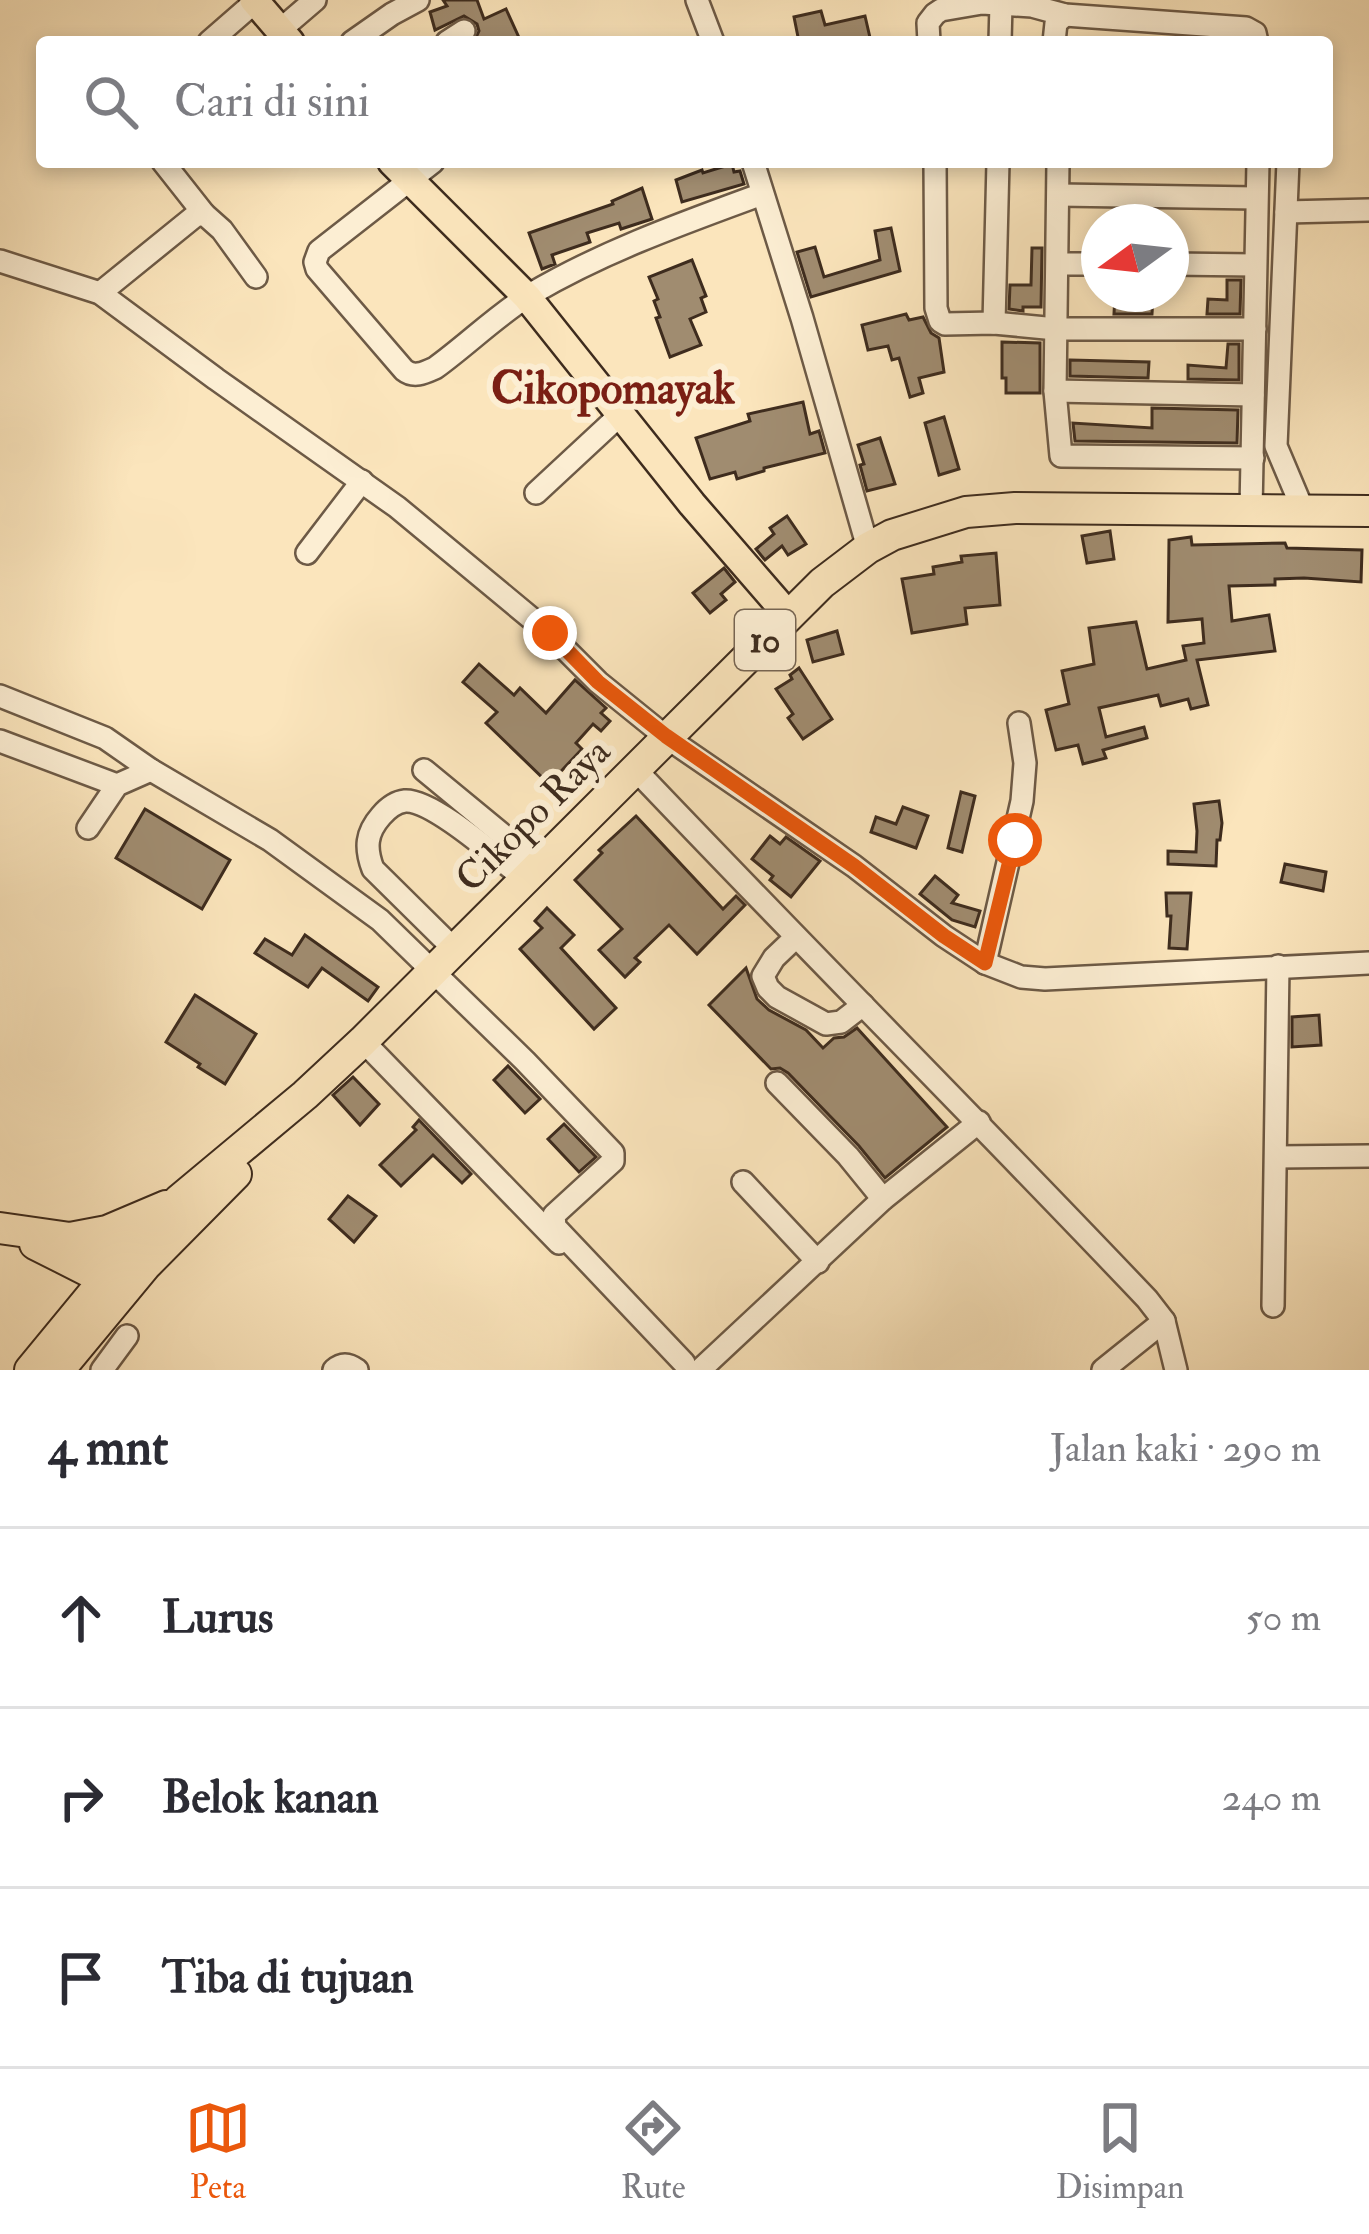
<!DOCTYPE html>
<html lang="id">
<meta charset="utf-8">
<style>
body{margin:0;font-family:"IM FELL Double Pica",serif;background:#f7f7f7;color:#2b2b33}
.compass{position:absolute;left:1081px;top:204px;width:108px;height:108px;border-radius:50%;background:#fff;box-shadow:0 6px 18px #0003;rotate:255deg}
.stop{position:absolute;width:36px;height:36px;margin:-27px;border:9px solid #ea580c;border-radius:50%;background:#fff}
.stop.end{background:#ea580c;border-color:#fff;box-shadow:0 3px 12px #0008}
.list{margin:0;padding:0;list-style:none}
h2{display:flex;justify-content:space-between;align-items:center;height:156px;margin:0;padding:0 48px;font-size:51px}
h2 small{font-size:39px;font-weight:400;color:#7c7c81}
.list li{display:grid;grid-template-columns:78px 1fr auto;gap:36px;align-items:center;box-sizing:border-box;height:180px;padding:0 48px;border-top:3px solid #e1e1e2}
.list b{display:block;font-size:45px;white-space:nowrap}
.list em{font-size:39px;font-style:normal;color:#7c7c81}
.icon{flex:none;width:66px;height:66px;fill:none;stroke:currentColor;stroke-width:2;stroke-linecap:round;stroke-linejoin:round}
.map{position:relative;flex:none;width:1369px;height:1370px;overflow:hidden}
.search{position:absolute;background:#fff;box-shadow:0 6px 18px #0003;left:36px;right:36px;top:36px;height:132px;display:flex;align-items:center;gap:30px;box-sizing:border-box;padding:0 42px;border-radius:12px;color:#7c7c81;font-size:45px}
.sheet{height:696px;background:#fff}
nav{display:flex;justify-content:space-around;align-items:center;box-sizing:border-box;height:168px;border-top:3px solid #e1e1e2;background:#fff;font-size:33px;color:#7c7c81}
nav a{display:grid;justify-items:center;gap:6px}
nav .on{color:#ea580c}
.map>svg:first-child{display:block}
.building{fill:#a08c70;stroke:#3e2c1e;stroke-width:3}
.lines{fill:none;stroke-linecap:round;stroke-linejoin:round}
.minor-casing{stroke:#6d5a46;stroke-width:26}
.major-casing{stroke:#3e2c1e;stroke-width:32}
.highway-casing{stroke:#3e2c1e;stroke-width:34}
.minor{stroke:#fceed3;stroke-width:21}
.major{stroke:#fbe5bc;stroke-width:27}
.highway{stroke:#fbe5bc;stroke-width:30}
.route{stroke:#ea580c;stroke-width:15}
.labels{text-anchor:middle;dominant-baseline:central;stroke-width:12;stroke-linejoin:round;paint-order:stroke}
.shield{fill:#fceed3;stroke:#776654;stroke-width:3}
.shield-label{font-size:36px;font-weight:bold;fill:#3e2c1e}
.street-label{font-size:39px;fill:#3e2c1e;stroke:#fceed3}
.quarter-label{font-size:45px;font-weight:bold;fill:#7a1f14;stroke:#fceed3}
</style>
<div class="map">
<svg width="1369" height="1370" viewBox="0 0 1369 1370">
<rect width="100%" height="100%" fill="#fbe5bc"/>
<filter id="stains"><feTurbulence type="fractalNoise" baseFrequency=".00167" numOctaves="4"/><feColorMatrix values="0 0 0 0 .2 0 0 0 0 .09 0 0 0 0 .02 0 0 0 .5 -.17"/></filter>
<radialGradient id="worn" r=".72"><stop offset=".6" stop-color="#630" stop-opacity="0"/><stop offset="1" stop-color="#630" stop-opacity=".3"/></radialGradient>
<g class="building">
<path d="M443,0H477L484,19L506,9L521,42H474L479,31L477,24L464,16L435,30L430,12L447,6Z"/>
<path d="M821,11L825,25L865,16L871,42H799L794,17Z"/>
<path d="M732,164L734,172L740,171L744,184L682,202L676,180L702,170L703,173Z"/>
<path d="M642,188L652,219L621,229L619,223L587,233L590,242L552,255L555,264L542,269L529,233L613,204L612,201Z"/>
<path d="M891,228L900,271L811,297L797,252L815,247L824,277L880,260L875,231Z"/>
<path d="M1032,248H1042L1041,307H1023V311L1009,309L1010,285H1031Z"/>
<path d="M692,260L706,296L701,298L706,312L690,319L701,345L670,357L656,318L660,317L654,301L658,299L649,277Z"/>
<path d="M1227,280H1241L1240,314H1207L1208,299L1227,300Z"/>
<path d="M1115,294H1151L1153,298L1152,314H1114Z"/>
<path d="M906,314L909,320L923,317L931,333L939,338L944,372L919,378L923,393L910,397L899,358L892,360L888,346L868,350L862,325Z"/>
<path d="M1002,342L1040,343V393H1006V378H1002Z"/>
<path d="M1228,344H1239V380L1188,379V365L1226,368Z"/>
<path d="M1070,360L1149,362L1148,378L1070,376Z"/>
<path d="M803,402L810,434L819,431L825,453L764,468V471L737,479L735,472L710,479L696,438L750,421L748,414Z"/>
<path d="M1152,408L1238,410L1237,443L1075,441L1073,423L1152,428Z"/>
<path d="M944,417L959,469L939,475L925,423Z"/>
<path d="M880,438L895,484L867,491L860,465L864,464L858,445Z"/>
<path d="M787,516L806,544L788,555L782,546L765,560L756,549L774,534L770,528Z"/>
<path d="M1110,531L1114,559L1087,563L1082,536Z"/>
<path d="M1191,537L1192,545L1285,543L1287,548L1362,550L1361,582L1304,578L1275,579V585L1229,586L1232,621L1269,615L1275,651L1197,660L1208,705L1191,709L1188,699L1161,706L1158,695L1099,708L1106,737L1144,727L1147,738L1103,750L1106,758L1083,764L1078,745L1056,750L1046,710L1069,704L1062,671L1094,664L1089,628L1136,622L1147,669L1186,660L1183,646L1204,643L1202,619L1168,622L1169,540Z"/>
<path d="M996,553L1000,605L965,608L967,624L912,633L902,579L934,574L933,567L962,562L961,556Z"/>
<path d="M724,568L735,582L721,594L726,600L710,613L693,593Z"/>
<path d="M837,631L843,654L813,662L807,640Z"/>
<path d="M479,664L514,695L520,688L546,713L575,680L606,708L601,713L610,721L601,731L593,724L576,743L582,749L549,784L486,723L497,712L463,682Z"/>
<path d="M799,668L832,719L803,739L788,718L793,714L776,689L792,679L790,675Z"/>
<path d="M961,792L975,796L962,852L948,848Z"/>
<path d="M1219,801L1222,823L1220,840H1217L1216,866L1168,864V851L1196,852L1197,831L1194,804Z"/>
<path d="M903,807L928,816L916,848L871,832L876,817L896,824Z"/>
<path d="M145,809L230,860L202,909L116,858Z"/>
<path d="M636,816L723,909L736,896L745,905L697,954L669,925L635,958L640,962L625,977L599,950L622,929L575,880L602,853L599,850Z"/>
<path d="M770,836L780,844L786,837L820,861L791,897L770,880L773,876L752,859Z"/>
<path d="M1285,864L1326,872L1323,891L1281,882Z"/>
<path d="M935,876L958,895L952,903L980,911L975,927L952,920L920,894Z"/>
<path d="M1166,893H1191L1187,949L1169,948L1171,916H1167Z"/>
<path d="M547,908L574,935L561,948L616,1008L594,1029L520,949L542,928L535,921Z"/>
<path d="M305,935L378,987L368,1001L322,968L308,987L255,953L265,939L292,955Z"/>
<path d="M746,968L757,999L769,1010L806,1030L823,1048L834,1038L844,1037L857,1028L947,1127L885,1178L859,1146L788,1073L780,1068L771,1069L709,1005Z"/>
<path d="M195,995L256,1034L225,1084L198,1067L200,1064L166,1042Z"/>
<path d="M1319,1015L1321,1045L1292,1047V1017Z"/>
<path d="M508,1066L540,1099L525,1113L494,1080Z"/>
<path d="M353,1077L379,1104L360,1125L333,1095Z"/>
<path d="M419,1120L471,1174L462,1183L433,1155L401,1186L380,1165L416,1130L413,1127Z"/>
<path d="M564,1124L596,1157L579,1172L548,1139Z"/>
<path d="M348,1196L376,1216L354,1242L329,1219Z"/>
</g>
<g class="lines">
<defs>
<g id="minor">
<path d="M697,0L713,42"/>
<path d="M280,30L315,0"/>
<path d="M209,42L256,1"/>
<path d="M352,42L392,14L418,0"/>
<path d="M447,42L464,31"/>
<path d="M929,42L928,23L935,14L941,10L982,3L1032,6L1065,15L1246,28L1255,33L1257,42"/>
<path d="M1000,42L1001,4"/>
<path d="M1054,42L1056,23L1065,15"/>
<path d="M163,162L204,214"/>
<path d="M433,162L319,251L315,262L317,269L404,370C414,378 424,373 435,368C467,345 497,315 531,294C604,251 683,223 762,194"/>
<path d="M753,162L802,318L868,548"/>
<path d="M935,162L936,308L940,321L945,324L994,323L1056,329H1255"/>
<path d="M1058,162L1055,391L1061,456L1253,458"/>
<path d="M1288,162L1276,446L1303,510"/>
<path d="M1059,195L1256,198"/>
<path d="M1286,212L1369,210"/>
<path d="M0,261L100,293L216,379L397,507L549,633L598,682L666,737L854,866L944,936L985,963L1021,977L1045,979L1369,963"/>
<path d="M1058,264H1099"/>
<path d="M1171,264L1255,265"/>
<path d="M100,293L195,216L204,214L222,230L256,277"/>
<path d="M994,323L998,162"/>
<path d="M1055,391L1253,395"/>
<path d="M536,493L620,415"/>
<path d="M1251,510L1258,162"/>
<path d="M307,553L362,481"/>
<path d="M0,696L105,738L151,770L270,840L380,920L525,1061L613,1153V1161L554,1215L555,1227L684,1363"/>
<path d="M0,741L117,785"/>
<path d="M635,769C804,947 978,1121 1147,1299L1164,1321L1176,1370"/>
<path d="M424,770L538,864"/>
<path d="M88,828L117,785L151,770"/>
<path d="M796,937L774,958L763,976L768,988L777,997L826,1024L841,1022L863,1005"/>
<path d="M454,949L373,869C365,848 366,833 381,816C387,809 396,802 405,801C433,799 501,861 525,879"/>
<path d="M985,963L1022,801L1025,763L1019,723"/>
<path d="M363,1041L559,1243"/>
<path d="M777,1083L848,1156L883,1199"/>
<path d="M1277,1157L1369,1156"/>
<path d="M743,1182L818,1262"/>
<path d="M1273,1306L1278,966"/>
<path d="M102,1370L127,1336"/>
<path d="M334,1370C342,1363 349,1364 357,1370"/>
<path d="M700,1370L883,1199L979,1122"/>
<path d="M1103,1370L1164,1321"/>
</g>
<g id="major">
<path d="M254,0L290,42"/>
<path d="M392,162L527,297L692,504L789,616"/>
</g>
<g id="highway">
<path d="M0,1228L70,1238L141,1263"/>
<path d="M70,1238L107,1231L166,1206"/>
<path d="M35,1244L120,1287"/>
<path d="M30,1370L105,1279L179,1200L305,1095L363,1041L822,583L868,548L892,535L966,512L1015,508L1369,511"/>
<path d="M59,1370L146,1265L236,1174"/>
</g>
</defs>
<use href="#minor" class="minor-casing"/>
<use href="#major" class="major-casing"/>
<use href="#highway" class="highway-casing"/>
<use href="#minor" class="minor"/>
<use href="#major" class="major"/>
<use href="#highway" class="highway"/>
</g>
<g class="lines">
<path class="route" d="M550,633L598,682L666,736L854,866L944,936L985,963L1015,840"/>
</g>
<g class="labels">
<rect class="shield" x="735" y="610" width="60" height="60" rx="9"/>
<g class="shield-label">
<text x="765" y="640">10</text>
</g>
<g class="street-label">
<text transform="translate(533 815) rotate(-45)">Cikopo Raya</text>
</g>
<g class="quarter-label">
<text x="613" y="389">Cikopomayak</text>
</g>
</g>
<rect width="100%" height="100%" filter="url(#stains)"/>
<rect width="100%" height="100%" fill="url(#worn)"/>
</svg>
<svg class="compass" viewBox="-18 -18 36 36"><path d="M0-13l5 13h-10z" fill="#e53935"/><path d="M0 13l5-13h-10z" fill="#7c7c81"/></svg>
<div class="stop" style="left:1015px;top:840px"></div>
<div class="stop end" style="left:550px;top:633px"></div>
<div class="search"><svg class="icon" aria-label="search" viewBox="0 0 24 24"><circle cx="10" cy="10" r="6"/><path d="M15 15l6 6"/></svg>Cari di sini</div>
</div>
<section class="sheet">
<h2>4 mnt<small>Jalan kaki · 290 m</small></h2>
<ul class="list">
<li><svg class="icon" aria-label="ahead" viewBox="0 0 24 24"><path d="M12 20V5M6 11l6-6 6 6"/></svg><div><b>Lurus</b></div><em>50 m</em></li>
<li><svg class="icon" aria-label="right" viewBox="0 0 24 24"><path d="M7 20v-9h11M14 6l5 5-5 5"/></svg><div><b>Belok kanan</b></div><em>240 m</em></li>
<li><svg class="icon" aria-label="arrive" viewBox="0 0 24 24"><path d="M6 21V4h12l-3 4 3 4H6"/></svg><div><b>Tiba di tujuan</b></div></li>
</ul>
</section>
<nav>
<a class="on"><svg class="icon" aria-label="map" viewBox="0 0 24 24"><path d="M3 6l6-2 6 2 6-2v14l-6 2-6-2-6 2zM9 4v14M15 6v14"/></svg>Peta</a>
<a><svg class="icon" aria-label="directions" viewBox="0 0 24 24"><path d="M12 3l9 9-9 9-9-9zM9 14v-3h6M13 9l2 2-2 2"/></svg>Rute</a>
<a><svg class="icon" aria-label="saved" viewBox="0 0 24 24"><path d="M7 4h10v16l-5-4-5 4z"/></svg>Disimpan</a>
</nav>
